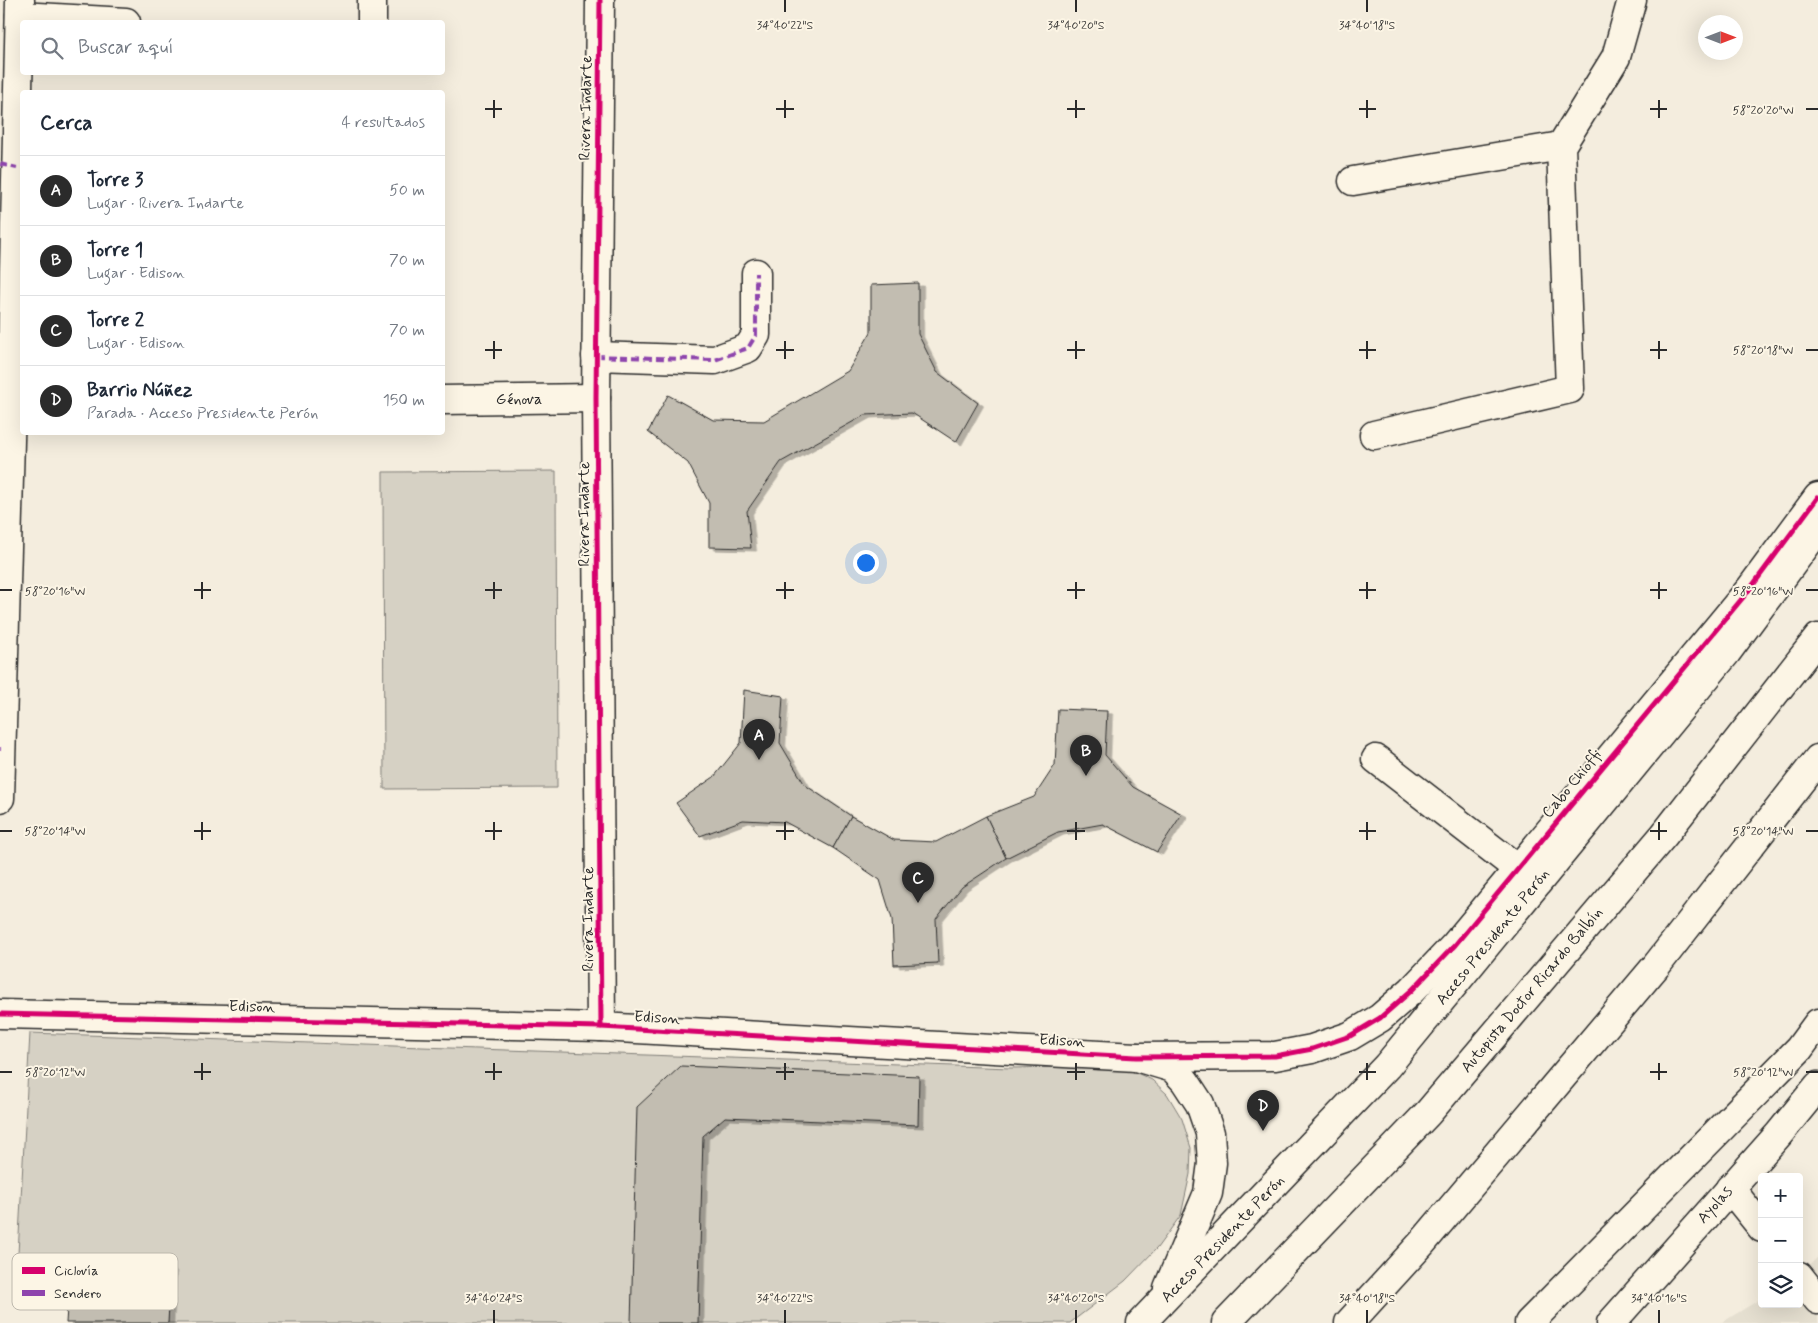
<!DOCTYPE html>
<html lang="es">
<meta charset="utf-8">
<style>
body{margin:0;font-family:Mynerve,sans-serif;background:#f6f6f7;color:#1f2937}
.controls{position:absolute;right:15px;bottom:15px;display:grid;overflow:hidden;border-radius:5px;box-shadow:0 5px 20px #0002}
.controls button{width:45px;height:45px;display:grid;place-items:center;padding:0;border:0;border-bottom:1px solid #e0e1e3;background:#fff;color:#1f2937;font:25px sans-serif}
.compass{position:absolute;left:1698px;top:15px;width:45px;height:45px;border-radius:50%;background:#fff;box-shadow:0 5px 20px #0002;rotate:90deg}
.you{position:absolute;left:865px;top:562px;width:18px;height:18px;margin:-12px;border:4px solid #fff;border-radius:50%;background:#1a73e8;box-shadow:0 0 0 8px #1a73e833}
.badge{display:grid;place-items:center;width:32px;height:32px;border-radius:50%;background:#2b2b2b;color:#fff;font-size:16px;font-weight:700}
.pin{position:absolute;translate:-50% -41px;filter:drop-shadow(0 1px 2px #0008)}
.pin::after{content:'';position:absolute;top:26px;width:18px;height:15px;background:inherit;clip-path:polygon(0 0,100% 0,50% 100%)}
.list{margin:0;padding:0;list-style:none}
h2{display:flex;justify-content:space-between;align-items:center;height:65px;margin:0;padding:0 20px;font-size:21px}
h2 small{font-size:16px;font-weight:400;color:#747a83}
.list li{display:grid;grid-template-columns:32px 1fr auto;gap:15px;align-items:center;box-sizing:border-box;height:70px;padding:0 20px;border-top:1px solid #e0e1e3}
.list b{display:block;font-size:19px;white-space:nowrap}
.list p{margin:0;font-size:16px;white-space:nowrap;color:#747a83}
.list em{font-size:16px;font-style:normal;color:#747a83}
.icon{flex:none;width:28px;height:28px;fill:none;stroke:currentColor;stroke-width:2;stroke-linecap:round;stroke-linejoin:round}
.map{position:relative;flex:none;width:1818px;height:1323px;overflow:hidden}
.search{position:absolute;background:#fff;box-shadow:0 5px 20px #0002;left:20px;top:20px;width:425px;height:55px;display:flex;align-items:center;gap:12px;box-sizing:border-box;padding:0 18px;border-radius:5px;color:#747a83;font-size:19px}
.panel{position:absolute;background:#fff;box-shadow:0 5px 20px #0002;left:20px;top:90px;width:425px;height:345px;border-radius:5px}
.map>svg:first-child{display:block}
.built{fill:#e5dfd0}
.green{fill:#d6d1c4;stroke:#807e78}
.building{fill:#c2bdb1;stroke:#2b2b2b;filter:url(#shadow)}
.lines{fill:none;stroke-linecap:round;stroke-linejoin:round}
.minor-casing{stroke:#2b2b2b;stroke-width:31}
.highway-casing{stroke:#2b2b2b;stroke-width:31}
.minor{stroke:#fcf5e5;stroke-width:28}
.highway{stroke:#fcf5e5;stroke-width:28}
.quiet{stroke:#8e44ad;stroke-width:4;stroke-dasharray:8 4;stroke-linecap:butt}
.cycleway-casing{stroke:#fcf5e5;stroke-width:8}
.cycleway{stroke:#d6006c;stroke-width:5}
.ticks{fill:none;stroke:#2b2b2b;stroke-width:2}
.labels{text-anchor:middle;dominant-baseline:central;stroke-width:4;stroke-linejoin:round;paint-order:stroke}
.street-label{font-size:16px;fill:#2b2b2b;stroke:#fcf5e5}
.key{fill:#fcf5e5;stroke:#bdb8ad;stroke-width:1}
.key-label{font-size:14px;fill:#2b2b2b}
.ticks-label{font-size:12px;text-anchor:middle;fill:#2b2b2b;stroke:#fcf5e5;stroke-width:4;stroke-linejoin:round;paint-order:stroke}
</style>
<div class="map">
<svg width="1818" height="1323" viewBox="0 0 1818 1323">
<defs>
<filter id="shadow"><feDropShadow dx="5.5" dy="3" stdDeviation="0" flood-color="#0004"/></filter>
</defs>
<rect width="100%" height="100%" fill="#f4edde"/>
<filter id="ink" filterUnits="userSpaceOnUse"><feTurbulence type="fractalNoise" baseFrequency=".02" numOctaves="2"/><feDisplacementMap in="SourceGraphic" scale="10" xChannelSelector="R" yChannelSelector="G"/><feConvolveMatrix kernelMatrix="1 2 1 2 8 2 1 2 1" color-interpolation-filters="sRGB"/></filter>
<g filter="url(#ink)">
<path class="built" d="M1818,1257V1323H1721L1762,1298V1304H1799V1275Z"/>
<g class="green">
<path d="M556,471L557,788L384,789L383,472Z"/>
<path d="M30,1033L1010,1068L1117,1066L1137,1073L1152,1080L1167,1094L1182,1119L1191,1148L1190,1174L1181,1215L1157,1248L1125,1281L1070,1323H168L171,1268L70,1262L18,1254Z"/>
</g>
<g class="building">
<path d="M918,283V334L937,372L978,403L956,442L912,413L865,415L781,462L747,511L751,548L709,547V503L688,463L648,432L668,395L713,420L764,421L848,371L871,332V285Z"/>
<path d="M744,690L783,696L780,743L805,785L851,816L833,848L785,822L743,820L700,836L676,803L714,777L741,743Z"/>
<path d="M1058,709L1107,711L1105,755L1133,787L1182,814L1157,852L1103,824L1058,832L1006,858L986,816L1034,797L1055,765Z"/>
<path d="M851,816L894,840L936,842L986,816L1006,858L962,887L936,919L938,963L894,965L892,919L880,880L833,848Z"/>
<path d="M681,1066L919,1076L918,1125L725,1117L703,1136L698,1323H631L637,1107Z"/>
<path d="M70,1262L171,1268L168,1323H66Z"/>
</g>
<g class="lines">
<defs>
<g id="minor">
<path d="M372,0V22"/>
<path d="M600,0L596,398L601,1027"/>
<path d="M20,16L126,22"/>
<path d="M1353,181L1561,146"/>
<path d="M596,356L715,360L748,348L756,335V273"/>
<path d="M442,400L596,398"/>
<path d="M1374,435L1570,389L1561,146L1616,57L1632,0"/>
<path d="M1376,759L1518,869"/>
<path d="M0,798L11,405L20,0"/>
<path d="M0,1014L601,1027L1136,1057L1275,1056L1312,1049L1350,1036L1380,1018L1412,990L1455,945L1750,589L1818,497"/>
<path d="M1730,1188L1762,1228"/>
<path d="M1799,1276L1818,1300"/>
<path d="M1611,1323L1779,1134L1818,1086"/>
</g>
<g id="highway">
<path d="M1136,1057L1173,1068L1185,1081L1200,1104L1210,1133L1212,1163L1208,1193L1168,1288"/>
<path d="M1141,1323L1387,1066L1727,652L1818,529"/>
<path d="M1226,1323L1428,1113L1664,835L1818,638"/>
<path d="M1349,1323L1422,1243L1656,966L1818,759"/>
<path d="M1529,1323L1799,1049L1818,1023"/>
</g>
</defs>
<use href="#minor" class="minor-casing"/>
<use href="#highway" class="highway-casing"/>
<use href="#minor" class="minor"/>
<use href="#highway" class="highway"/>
<g class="quiet">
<path d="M0,164L17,168"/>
<path d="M596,356L715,360L748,348L756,335V273"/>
<path d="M0,749H1"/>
</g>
<defs>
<g id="cycleway">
<path d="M600,0L596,398L601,1027"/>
<path d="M0,1014L601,1027L1136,1057L1275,1056L1312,1049L1350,1036L1380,1018L1412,990L1455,945L1750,589L1818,497"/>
</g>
</defs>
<use href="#cycleway" class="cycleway-casing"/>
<use href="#cycleway" class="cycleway"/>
</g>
</g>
<path class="ticks" d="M785,0V12M1076,0V12M1367,0V12M494,100V118M785,100V118M1076,100V118M1367,100V118M1659,100V118M485,109H502M776,109H794M1067,109H1085M1359,109H1376M1650,109H1667M1806,109H1818M494,341V359M785,341V359M1076,341V359M1367,341V359M1659,341V359M485,350H502M776,350H794M1067,350H1085M1359,350H1376M1650,350H1667M1806,350H1818M202,582V599M494,582V599M785,582V599M1076,582V599M1367,582V599M1659,582V599M0,590H12M194,590H211M485,590H502M776,590H794M1067,590H1085M1359,590H1376M1650,590H1667M1806,590H1818M202,822V840M494,822V840M785,822V840M1076,822V840M1367,822V840M1659,822V840M0,831H12M194,831H211M485,831H502M776,831H794M1067,831H1085M1359,831H1376M1650,831H1667M1806,831H1818M202,1063V1080M494,1063V1080M785,1063V1080M1076,1063V1080M1367,1063V1080M1659,1063V1080M0,1072H12M194,1072H211M485,1072H502M776,1072H794M1067,1072H1085M1359,1072H1376M1650,1072H1667M1806,1072H1818M494,1310V1323M785,1310V1323M1076,1310V1323M1367,1310V1323M1659,1310V1323"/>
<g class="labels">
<g class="street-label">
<text transform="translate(586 108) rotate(-89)">Rivera Indarte</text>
<text x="519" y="399">Génova</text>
<text transform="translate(584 514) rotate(-90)">Rivera Indarte</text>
<text transform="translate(1572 784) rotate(-50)">Cabo Chioffi</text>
<text transform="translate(588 919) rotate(-90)">Rivera Indarte</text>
<text transform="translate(1493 937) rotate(-51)">Acceso Presidente Perón</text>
<text transform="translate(1532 990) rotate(-50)">Autopista Doctor Ricardo Balbín</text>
<text transform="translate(252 1007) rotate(1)">Edison</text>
<text transform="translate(657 1018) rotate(3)">Edison</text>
<text transform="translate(1062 1041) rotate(3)">Edison</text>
<text transform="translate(1715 1205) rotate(-48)">Ayolas</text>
<text transform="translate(1223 1239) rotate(-46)">Acceso Presidente Perón</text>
</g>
</g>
<rect x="12" y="1253" width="166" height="57" rx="8" class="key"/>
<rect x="22" y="1267" width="23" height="7" fill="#d6006c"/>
<rect x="22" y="1290" width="23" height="6" fill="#8e44ad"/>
<g class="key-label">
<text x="54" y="1275">Ciclovía</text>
<text x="54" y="1298">Sendero</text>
</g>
<g class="ticks-label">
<text x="785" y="29">34°40'22"S</text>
<text x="1076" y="29">34°40'20"S</text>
<text x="1367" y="29">34°40'18"S</text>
<text x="1763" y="114">58°20'20"W</text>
<text x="1763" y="354">58°20'18"W</text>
<text x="1763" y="595">58°20'16"W</text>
<text x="55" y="595">58°20'16"W</text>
<text x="1763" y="835">58°20'14"W</text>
<text x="55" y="835">58°20'14"W</text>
<text x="1763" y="1076">58°20'12"W</text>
<text x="55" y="1076">58°20'12"W</text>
<text x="494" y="1302">34°40'24"S</text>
<text x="785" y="1302">34°40'22"S</text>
<text x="1076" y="1302">34°40'20"S</text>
<text x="1367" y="1302">34°40'18"S</text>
<text x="1659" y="1302">34°40'16"S</text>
</g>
</svg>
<div class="controls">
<button>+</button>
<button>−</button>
<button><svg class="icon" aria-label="layers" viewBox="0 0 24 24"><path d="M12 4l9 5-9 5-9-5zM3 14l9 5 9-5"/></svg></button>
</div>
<svg class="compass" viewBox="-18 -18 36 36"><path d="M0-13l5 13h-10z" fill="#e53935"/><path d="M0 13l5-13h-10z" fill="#747a83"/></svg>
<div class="you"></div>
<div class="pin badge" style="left:759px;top:760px">A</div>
<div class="pin badge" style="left:1086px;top:776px">B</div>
<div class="pin badge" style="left:918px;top:903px">C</div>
<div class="pin badge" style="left:1263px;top:1131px">D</div>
<div class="search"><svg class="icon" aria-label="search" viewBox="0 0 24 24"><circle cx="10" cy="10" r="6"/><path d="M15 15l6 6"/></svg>Buscar aquí</div>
<section class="panel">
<h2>Cerca<small>4 resultados</small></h2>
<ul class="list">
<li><span class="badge">A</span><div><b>Torre 3</b><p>Lugar · Rivera Indarte</p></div><em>50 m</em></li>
<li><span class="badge">B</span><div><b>Torre 1</b><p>Lugar · Edison</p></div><em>70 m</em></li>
<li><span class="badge">C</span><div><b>Torre 2</b><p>Lugar · Edison</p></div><em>70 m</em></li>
<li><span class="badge">D</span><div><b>Barrio Núñez</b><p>Parada · Acceso Presidente Perón</p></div><em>150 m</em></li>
</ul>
</section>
</div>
